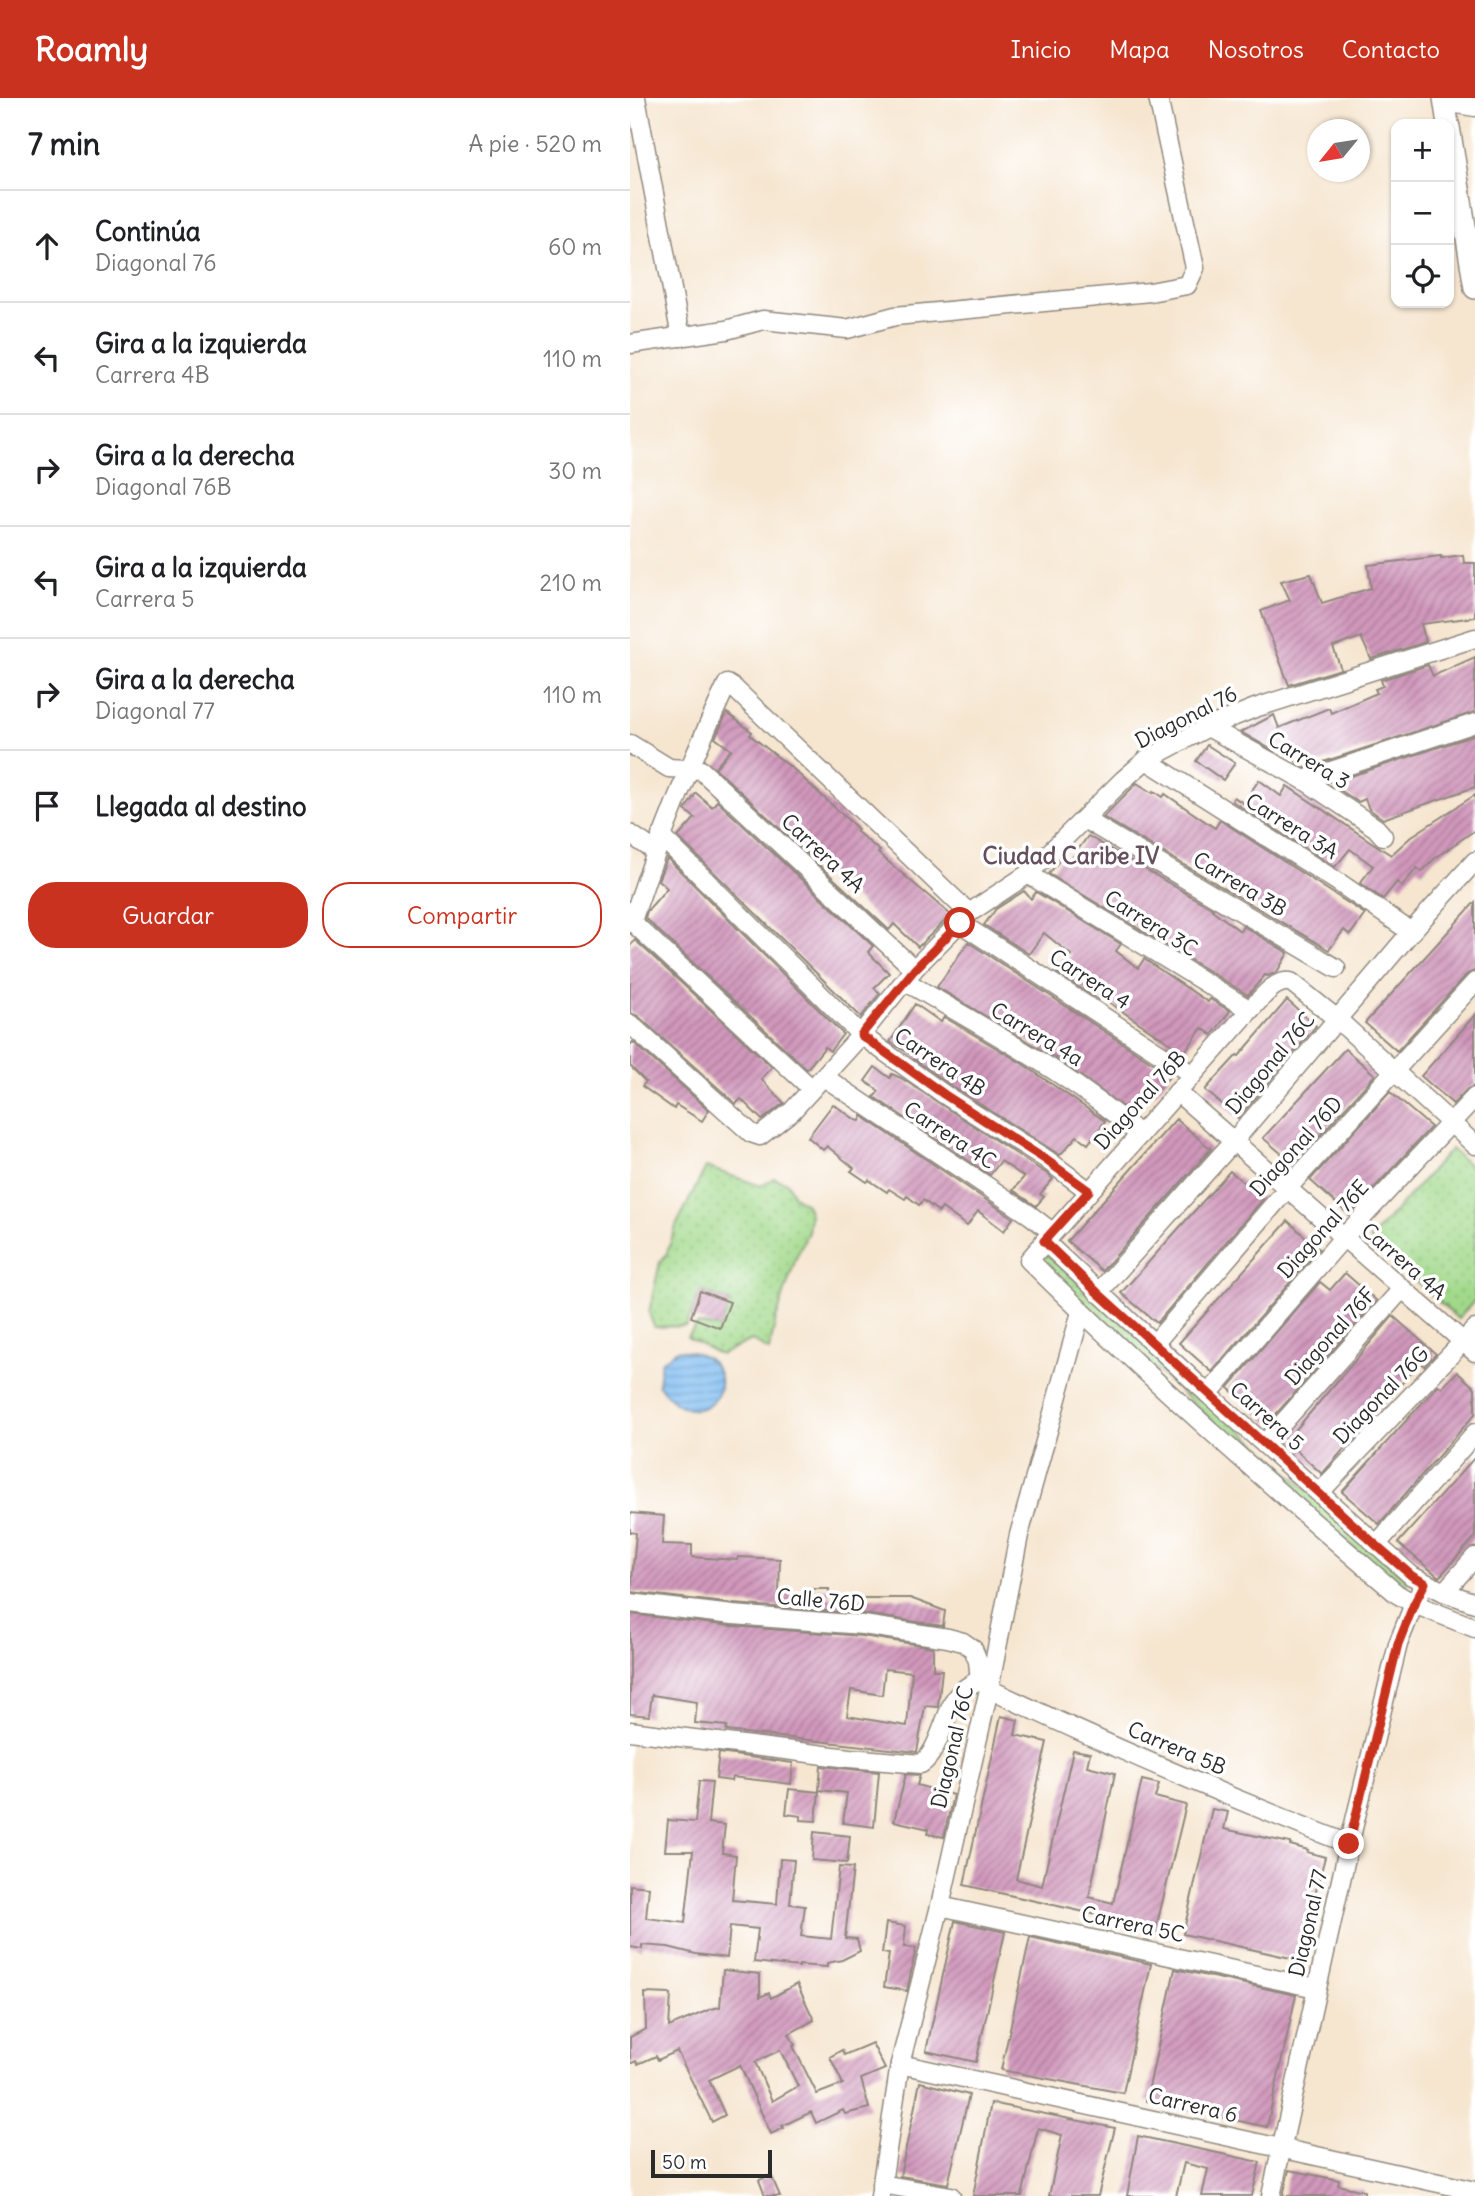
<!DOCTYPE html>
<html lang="es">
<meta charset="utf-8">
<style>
body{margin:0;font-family:Delius,sans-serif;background:#f2f2f2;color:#202124}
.controls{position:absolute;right:21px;top:21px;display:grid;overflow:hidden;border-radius:14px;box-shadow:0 2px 5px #0004}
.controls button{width:63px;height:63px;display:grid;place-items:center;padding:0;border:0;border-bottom:2px solid #e0e0e0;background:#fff;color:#202124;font:35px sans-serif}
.compass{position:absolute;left:677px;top:21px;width:63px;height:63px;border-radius:50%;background:#fff;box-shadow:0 2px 5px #0004;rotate:240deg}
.scale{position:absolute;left:21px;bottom:18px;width:121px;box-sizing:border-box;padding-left:7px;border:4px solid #2b2b2b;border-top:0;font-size:19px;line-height:24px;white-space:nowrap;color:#2b2b2b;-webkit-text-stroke:5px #fff;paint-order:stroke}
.stop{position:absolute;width:21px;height:21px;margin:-16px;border:5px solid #c8321e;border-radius:50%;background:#fff}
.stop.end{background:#c8321e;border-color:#fff;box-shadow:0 2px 7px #0008}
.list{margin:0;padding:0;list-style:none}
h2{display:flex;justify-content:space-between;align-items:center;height:91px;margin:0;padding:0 28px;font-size:30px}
h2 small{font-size:23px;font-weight:400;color:#757577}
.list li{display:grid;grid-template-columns:46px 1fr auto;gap:21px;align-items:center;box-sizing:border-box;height:112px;padding:0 28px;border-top:2px solid #e0e0e0}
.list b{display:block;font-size:26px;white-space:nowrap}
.list p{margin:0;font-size:23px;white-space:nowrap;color:#757577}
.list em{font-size:23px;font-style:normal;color:#757577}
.actions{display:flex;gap:14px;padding:21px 28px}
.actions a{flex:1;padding:16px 0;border:2px solid #c8321e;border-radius:28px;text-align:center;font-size:24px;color:#c8321e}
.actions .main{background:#c8321e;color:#fff}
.icon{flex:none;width:38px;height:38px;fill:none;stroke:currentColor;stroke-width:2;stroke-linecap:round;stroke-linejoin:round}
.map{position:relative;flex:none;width:845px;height:2098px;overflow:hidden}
header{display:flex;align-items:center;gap:42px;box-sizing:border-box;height:98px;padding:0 35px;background:#c8321e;color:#fff}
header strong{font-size:33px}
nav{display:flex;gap:38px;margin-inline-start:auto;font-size:24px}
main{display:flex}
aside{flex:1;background:#fff}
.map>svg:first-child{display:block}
.grass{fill:url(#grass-dots);stroke:#66825a;stroke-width:2}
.water{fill:url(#water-rules);stroke:#56748f;stroke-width:2}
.building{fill:url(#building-hatch);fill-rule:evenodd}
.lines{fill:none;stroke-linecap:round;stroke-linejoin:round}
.minor-casing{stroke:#90887e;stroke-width:21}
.tertiary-casing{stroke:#90887e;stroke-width:24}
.minor{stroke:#fff;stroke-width:18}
.tertiary{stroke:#fff;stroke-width:21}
.route{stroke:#c8321e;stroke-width:9}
.labels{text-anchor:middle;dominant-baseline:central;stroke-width:7;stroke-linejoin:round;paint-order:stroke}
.street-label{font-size:21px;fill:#2b2b2b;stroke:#fff}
.neighbourhood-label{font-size:23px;font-weight:bold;fill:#65515e;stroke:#fff}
</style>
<header>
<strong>Roamly</strong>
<nav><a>Inicio</a><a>Mapa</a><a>Nosotros</a><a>Contacto</a></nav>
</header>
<main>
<aside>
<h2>7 min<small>A pie · 520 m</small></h2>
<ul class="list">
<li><svg class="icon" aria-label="ahead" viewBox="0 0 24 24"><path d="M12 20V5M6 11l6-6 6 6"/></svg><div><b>Continúa</b><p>Diagonal 76</p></div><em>60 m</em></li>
<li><svg class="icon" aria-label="left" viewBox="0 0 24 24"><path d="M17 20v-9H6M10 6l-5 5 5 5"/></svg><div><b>Gira a la izquierda</b><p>Carrera 4B</p></div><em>110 m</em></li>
<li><svg class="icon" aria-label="right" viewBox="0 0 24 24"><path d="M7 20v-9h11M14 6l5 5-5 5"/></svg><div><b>Gira a la derecha</b><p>Diagonal 76B</p></div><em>30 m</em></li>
<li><svg class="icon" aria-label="left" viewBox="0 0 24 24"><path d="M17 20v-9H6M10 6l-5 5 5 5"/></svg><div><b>Gira a la izquierda</b><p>Carrera 5</p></div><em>210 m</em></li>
<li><svg class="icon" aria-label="right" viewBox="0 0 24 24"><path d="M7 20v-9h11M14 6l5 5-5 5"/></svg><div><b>Gira a la derecha</b><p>Diagonal 77</p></div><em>110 m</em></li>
<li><svg class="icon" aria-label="arrive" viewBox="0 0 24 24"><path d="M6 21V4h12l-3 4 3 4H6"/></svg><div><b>Llegada al destino</b></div></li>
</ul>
<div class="actions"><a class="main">Guardar</a><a>Compartir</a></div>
</aside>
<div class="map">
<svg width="845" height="2098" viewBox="0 0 845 2098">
<defs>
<pattern id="grass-dots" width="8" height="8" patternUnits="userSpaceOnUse" patternTransform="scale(1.75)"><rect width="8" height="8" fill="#a1d98a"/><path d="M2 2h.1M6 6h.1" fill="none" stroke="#8bba77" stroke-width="1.8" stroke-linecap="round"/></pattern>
<pattern id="water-rules" width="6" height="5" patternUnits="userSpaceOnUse" patternTransform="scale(1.75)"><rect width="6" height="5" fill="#80bdf3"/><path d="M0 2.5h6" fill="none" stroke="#699ac5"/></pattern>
<pattern id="building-hatch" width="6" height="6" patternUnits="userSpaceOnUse" patternTransform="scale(1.75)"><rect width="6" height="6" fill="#d198bc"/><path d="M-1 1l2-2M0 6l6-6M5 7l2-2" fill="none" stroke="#aa7c99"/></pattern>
</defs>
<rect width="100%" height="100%" fill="#fff"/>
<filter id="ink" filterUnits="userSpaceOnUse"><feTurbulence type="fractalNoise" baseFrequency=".0143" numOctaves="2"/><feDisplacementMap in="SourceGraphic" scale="14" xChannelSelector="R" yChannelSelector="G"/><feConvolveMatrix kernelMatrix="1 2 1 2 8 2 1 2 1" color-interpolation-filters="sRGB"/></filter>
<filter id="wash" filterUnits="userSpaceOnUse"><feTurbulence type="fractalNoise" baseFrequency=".00686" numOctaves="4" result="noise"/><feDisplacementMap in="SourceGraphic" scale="28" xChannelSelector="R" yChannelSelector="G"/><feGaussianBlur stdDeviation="1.57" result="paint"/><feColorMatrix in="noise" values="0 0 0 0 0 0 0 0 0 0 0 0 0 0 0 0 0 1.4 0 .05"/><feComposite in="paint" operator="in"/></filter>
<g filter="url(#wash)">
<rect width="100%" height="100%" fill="#f6e6d0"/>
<g class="grass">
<path d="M821,1051L845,1073V1202L828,1221L740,1141Z"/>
<path d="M76,1069L131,1088L144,1080L158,1085L164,1098L176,1106L180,1117L178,1134L166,1160L146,1221L139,1253L122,1242L90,1257L57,1239L68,1226L90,1230L100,1204L71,1193L56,1228L24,1229L19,1215L30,1164L36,1157L47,1126Z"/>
<path d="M413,1152L778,1483L773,1494L405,1163Z"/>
</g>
<path class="water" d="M47,1252C129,1257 78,1357 28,1286L31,1264Z"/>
<g id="blocks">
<g class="building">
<path d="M833,457L834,465H845V519L791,526L796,544L741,561L731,539L703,549L711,571L659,587L631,513L660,502L651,483L681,476L692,505L741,490L738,467L811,458V460Z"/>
<path d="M845,559V614L675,670L667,665L658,646L644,653L611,634L644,617L649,630L699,610L701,615L747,595L745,591L753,588L751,582L798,567L803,578Z"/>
<path d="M97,615L122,634L120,637L163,671L228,731L226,733L250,753L248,755L321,817L288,849L264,826L259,832L85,670L101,652L85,640Z"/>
<path d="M845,637V689L753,721L739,711L735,701L728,704L710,692L706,683Z"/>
<path d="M577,647L605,665L593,682L566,663Z"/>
<path d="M629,682L651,698L657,688L761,757L782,738L845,697V732L805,760L792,774L787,770L772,788L767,784L753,801L730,785L743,768L720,751L705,769L602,703L604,699L613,705Z"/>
<path d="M507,685L523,695L524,693L533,699L535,696L585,730L590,722L735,816L720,837L714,832L699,852L473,719Z"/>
<path d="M66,695L82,709L87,703L243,848L238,854L259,875L244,890L250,895L231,919L48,739L65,720L55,712Z"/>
<path d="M458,738L583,811L582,812L610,833L613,828L658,855L647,874L638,878L635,877L618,897L419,776L432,759L439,764Z"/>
<path d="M37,760L213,936L200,953L195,949L177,971L15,820L17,813L37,790L28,782Z"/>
<path d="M394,793L401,801L406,794L491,846L486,853L508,870L514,861L578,904L580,901L600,913L582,937L572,930L554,955L471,899L469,902L427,875L441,857L414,835L399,856L354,827L366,811Z"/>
<path d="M845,804V873L837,876L767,953L735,925Z"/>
<path d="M5,842L142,969L131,981L154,1005L132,1022L111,1001L106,1006L8,918L0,915V848Z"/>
<path d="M338,844L526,967L539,979L525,996L521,993L501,1015L432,964L307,889Z"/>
<path d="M657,902L686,928L608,1020L575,992L607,957L609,958Z"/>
<path d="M285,906L311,924L314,919L390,964L475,1023L458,1046L447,1038L430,1057L321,988L284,961L285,959L260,944Z"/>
<path d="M845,917V988L837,991L823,1006L791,978Z"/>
<path d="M3,944L79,1012L72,1023L46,1007L44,1011L12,988L16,984L0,968V947Z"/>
<path d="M715,951L745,977L664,1066L633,1040Z"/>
<path d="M245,969L260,980L262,976L271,980L417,1076L423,1081L410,1096L414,1099L406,1108L383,1092L394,1079L371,1063L360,1077L244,999L249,993L235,983Z"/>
<path d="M760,994L801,1029L719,1117L680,1082Z"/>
<path d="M203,1006L226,1022L230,1023L232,1018L383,1120L374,1133L348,1113L337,1128L312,1110L309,1114L293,1102L289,1107L277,1098L275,1101L259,1091L257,1094L239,1082L237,1084L221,1073L224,1070L197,1048L193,1052L178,1039Z"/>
<path d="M546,1021L581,1051L472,1173L437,1143Z"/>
<path d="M600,1073L633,1101L527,1225L491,1195Z"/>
<path d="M658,1123L689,1151L582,1274L549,1245Z"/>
<path d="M715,1175L747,1203L638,1325L598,1290L690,1184L700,1192Z"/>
<path d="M70,1193L100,1204L90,1230L61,1219Z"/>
<path d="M763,1218L806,1256L794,1268L791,1265L787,1268L692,1376L656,1343Z"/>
<path d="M827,1274L845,1290V1316L749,1426L712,1394L808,1287L812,1290Z"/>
<path d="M845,1359V1439L809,1479L768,1445Z"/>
<path d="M0,1415L34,1418L32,1446L62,1447V1459L107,1462L108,1459L150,1461L149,1495L175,1497V1491H199V1500H280L315,1513L313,1528L234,1516L104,1506L1,1494L6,1435L0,1434Z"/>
<path d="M0,1516L102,1528L232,1538L303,1549V1572H312L308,1609L295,1608L287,1654L96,1633L97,1628L65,1625L67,1604L22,1597L19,1618L0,1616ZM255,1571L282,1574L277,1628L217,1618L221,1592L252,1597Z"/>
<path d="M371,1618L388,1622L385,1637L417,1644L386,1781L412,1788L443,1652L460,1655L457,1668L485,1675L459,1799L483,1805L512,1682L529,1686L525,1699L556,1707L526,1830L334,1787Z"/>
<path d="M89,1655L163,1665L161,1686L102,1679L101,1683L86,1681Z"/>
<path d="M191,1668L249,1674L244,1729L213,1725L217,1695L189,1692Z"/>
<path d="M276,1676L290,1677L287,1687L323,1697L314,1739L298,1736L299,1731L264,1723Z"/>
<path d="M69,1683L82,1684L78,1725L95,1727L92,1755L106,1757L102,1802L147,1806L150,1761L164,1762L160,1806L175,1808L171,1838L201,1841L209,1769L223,1770L215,1840L227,1841L230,1853L212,1862L197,1865V1869L169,1867V1869L124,1864L128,1831L100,1828L97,1860L66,1856L38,1849L12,1847V1851L0,1849V1787L19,1789L16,1820L55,1825L63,1753H35L38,1722L65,1724Z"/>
<path d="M159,1691L189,1694L186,1723L170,1722L171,1718L156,1716Z"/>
<path d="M582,1711L598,1714L594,1731L660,1745V1747L678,1752L677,1754L695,1759L683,1804H681L673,1841V1846L678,1847L674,1863L553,1836Z"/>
<path d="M184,1734L220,1738L217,1765L182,1762Z"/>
<path d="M325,1823L375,1834L346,1964L296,1953Z"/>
<path d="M256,1825L276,1828L274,1849L286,1850L277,1893L254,1889L259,1856L252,1855Z"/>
<path d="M400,1839L521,1866L493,1995L371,1972Z"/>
<path d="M545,1871L666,1897L637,2029L516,2003Z"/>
<path d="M93,1872L130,1876V1899L139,1895L141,1900L167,1886L184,1922L159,1936L165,1947L163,1948L187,1996L213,1986L200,1959L212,1952L214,1957L242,1945L255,1971L231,1981L239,2010L215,2016L213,2012L186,2025L181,2014L152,2028L154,2030L141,2036L110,1967L79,1982L95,2017L82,2024L47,1953L28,1962L26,1958L8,1966L6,1963L0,1966V1939L16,1931L15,1895L41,1896L39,1929L81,1911L90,1909ZM150,1952L168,1988L142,2003L125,1964Z"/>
<path d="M290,1984L339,1997L318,2086L270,2078Z"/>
<path d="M361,2005L485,2030L468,2098H419L432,2037L408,2030L392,2098H343Z"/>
<path d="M508,2038L630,2064L622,2098H572L578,2071L554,2065L546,2098H497Z"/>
<path d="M659,2072L709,2082L708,2087L734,2093V2098H653Z"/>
<path d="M141,2077L150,2098H135L129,2082Z"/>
</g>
</g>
</g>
<g filter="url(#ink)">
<use href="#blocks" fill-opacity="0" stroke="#90887e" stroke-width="2"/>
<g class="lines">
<defs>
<g id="minor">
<path d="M6,0L51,239"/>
<path d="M814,4L845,9"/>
<path d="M0,246L96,232L133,222L217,231L265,218L520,194L557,187L565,170L528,0"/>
<path d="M578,629L674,682L746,730L753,738"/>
<path d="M0,646L39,670L71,672L284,871"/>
<path d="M516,662L708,784L781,834"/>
<path d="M674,682L845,625"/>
<path d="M454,721L706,870"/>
<path d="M0,736L25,753"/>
<path d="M31,738L231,937L315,997L416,1061L459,1093"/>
<path d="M398,776L620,912"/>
<path d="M0,822L182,991"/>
<path d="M2,823C29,741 60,665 97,586L105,591L339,815"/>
<path d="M330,825L563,977"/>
<path d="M275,883C355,931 440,975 510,1037"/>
<path d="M0,926L121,1035L130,1038L162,1013L231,937L284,871L339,815L398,776L493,682L516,662L578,629L625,610L845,540"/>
<path d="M194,979L400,1117L422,1134"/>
<path d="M547,994L845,1254"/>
<path d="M845,1047L707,921L661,884C644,881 631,901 620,912L399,1162C516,1278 641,1388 767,1496L784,1506L845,1530"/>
<path d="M414,1143L578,1296L782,1478L814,1494L845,1505"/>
<path d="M468,1195L603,1044L781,834L845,763"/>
<path d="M524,1246L656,1092L845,884"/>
<path d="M578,1296L713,1140L845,999"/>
<path d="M634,1346L772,1191"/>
<path d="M689,1395L845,1231"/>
<path d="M746,1447L845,1335"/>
<path d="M814,1494L845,1459"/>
<path d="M0,1505L103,1517L233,1527L318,1540L333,1544L343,1551L348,1563L350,1583"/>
<path d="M359,1591C477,1647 597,1699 719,1746"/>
<path d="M0,1633L219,1660L291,1666C308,1655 314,1619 325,1601C333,1588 349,1583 361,1575"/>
<path d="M310,1808L686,1890"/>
<path d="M270,1966L845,2093"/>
<path d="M251,2086L321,2098"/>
<path d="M250,2098L270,1966L310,1808L359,1591L389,1437L451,1214"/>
<path d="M641,2098L717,1755L768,1546L784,1506L795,1485"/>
</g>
<g id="tertiary">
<path d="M814,0L818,26"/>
<path d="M819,29L845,190"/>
</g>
</defs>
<use href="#minor" class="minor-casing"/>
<use href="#tertiary" class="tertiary-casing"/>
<use href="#minor" class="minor"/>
<use href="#tertiary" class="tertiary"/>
</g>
</g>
<g class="lines" filter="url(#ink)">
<path class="route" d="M330,825L284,872L231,937L315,997L416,1062L459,1093L414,1143L468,1195L746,1447L782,1478L795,1485L784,1506L768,1546L719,1746"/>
</g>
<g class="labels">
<g class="street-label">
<text transform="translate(556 619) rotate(-27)">Diagonal 76</text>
<text transform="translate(679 662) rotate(31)">Carrera 3</text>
<text transform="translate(662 728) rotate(32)">Carrera 3A</text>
<text transform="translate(193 755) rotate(43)">Carrera 4A</text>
<text transform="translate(610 786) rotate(31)">Carrera 3B</text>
<text transform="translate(521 825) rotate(32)">Carrera 3C</text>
<text transform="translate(460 881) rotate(33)">Carrera 4</text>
<text transform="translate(407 936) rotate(31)">Carrera 4a</text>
<text transform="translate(310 964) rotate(34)">Carrera 4B</text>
<text transform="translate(640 965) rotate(-50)">Diagonal 76C</text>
<text transform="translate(510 1002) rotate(-48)">Diagonal 76B</text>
<text transform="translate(320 1037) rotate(33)">Carrera 4C</text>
<text transform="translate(666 1048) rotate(-48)">Diagonal 76D</text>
<text transform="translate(693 1131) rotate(-48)">Diagonal 76E</text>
<text transform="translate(774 1163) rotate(41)">Carrera 4A</text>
<text transform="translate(700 1238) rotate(-48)">Diagonal 76F</text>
<text transform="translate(751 1297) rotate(-46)">Diagonal 76G</text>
<text transform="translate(637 1318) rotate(42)">Carrera 5</text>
<text transform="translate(191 1502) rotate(5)">Calle 76D</text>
<text transform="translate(322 1649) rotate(-77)">Diagonal 76C</text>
<text transform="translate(547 1650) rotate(23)">Carrera 5B</text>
<text transform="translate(678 1825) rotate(-77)">Diagonal 77</text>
<text transform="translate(503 1826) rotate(12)">Carrera 5C</text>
<text transform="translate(563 2007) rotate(13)">Carrera 6</text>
</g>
<g class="neighbourhood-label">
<text x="441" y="757">Ciudad Caribe IV</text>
</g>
</g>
</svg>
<div class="controls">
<button>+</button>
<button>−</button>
<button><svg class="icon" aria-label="locate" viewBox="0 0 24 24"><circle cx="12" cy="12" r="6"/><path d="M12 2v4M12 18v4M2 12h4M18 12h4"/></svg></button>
</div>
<svg class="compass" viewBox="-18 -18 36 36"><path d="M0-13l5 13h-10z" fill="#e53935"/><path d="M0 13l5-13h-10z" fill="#757577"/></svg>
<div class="scale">50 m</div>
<div class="stop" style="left:330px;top:825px"></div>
<div class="stop end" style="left:719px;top:1746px"></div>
</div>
</main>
